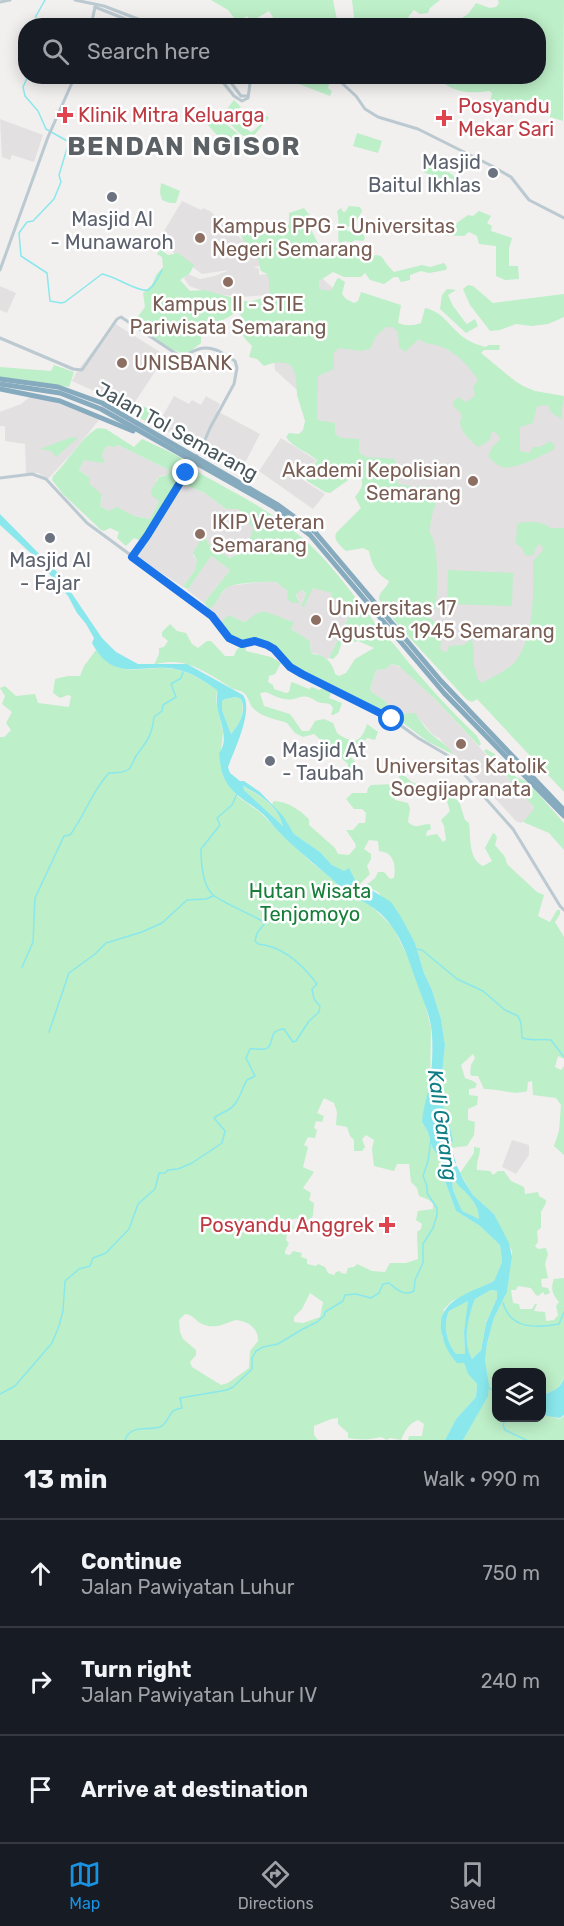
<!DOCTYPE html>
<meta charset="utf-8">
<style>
body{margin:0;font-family:Rubik,sans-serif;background:#20242c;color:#f1f3f6}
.controls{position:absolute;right:18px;bottom:18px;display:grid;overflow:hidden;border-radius:12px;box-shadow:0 3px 15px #0003}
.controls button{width:54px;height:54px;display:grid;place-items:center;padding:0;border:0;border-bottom:2px solid #363941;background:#171b24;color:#f1f3f6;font:30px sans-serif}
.stop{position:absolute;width:18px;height:18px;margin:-14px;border:4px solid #1a73e8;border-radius:50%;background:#fff}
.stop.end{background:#1a73e8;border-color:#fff;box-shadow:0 2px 6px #0008}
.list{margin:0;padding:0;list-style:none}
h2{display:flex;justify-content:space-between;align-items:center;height:78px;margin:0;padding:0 24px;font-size:26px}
h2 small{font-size:20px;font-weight:400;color:#9ea1a6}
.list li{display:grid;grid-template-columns:39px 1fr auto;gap:18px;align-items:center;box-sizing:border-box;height:108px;padding:0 24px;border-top:2px solid #363941}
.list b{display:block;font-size:22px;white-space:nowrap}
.list p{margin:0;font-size:20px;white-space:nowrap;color:#9ea1a6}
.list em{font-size:20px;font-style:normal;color:#9ea1a6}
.icon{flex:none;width:33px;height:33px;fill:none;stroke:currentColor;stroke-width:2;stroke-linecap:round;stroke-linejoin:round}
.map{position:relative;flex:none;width:564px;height:1440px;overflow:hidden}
.search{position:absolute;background:#171b24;box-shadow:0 3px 15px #0003;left:18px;right:18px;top:18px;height:66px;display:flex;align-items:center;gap:15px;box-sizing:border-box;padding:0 21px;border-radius:24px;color:#9ea1a6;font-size:22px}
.sheet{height:402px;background:#171b24}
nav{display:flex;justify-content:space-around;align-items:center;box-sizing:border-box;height:84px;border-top:2px solid #363941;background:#171b24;font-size:16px;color:#9ea1a6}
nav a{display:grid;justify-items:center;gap:3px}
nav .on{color:#1992e2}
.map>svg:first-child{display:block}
.education{fill:#e3e0e1}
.green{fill:#bdefc8;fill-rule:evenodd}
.water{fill:#8ae8ec;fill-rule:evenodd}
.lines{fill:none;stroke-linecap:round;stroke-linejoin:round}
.stream{stroke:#8ae8ec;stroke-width:1.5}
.secondary-tunnel{stroke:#c7c9ca;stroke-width:3;stroke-dasharray:3 1.5;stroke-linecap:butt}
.secondary{stroke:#bbc9d1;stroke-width:3}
.highway{stroke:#87abbe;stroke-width:5}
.route{stroke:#1a73e8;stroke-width:8}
.health-dot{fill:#e0444e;stroke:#fff;stroke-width:2}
.worship-dot{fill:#6b7280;stroke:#fff;stroke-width:2}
.education-dot{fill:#8d6e63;stroke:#fff;stroke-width:2}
.labels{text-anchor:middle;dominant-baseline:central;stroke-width:5;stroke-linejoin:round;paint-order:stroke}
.health-label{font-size:20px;fill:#be3a42;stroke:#fff;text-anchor:start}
.worship-label{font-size:20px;fill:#5b616d;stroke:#fff}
.education-label{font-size:20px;fill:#785e54;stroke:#fff;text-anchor:start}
.street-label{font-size:20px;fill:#47565c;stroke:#fff}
.park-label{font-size:20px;fill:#177e3a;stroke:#fff}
.water-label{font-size:21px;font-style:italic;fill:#0d7e84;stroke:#fff}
.district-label{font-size:26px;font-weight:bold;letter-spacing:1.5px;fill:#5b6164;stroke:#fff}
</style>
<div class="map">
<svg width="564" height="1440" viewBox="0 0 564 1440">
<rect width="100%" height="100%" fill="#f2efef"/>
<g class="education">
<path d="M0,119L43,135L34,162L12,155L10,160L2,157Z"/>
<path d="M182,201L201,210L203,208L210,211L245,242L263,265L254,267L259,269V275L269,274L270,295L240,297L210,293L189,286L184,278L188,274L200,279L215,276L229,270L202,274L158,241Z"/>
<path d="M310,267L346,300L398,325L420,331L534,394L564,398V686L513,666L469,701L421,643L393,498L313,430L298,391L275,370L274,360Z"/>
<path d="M0,286L16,293L7,313L0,310Z"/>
<path d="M114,323L163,354L164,358L131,408L72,381L76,373Z"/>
<path d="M31,396L81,410L99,420L72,453L48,479L38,473H26L25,444L5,441V426H0V412L21,404Z"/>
<path d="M174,396L189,404L192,400L201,405L206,396L220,404L217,411L260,434L245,463L202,440L198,448L157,426Z"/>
<path d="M281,438L316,460L303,480L325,494L313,509L259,471Z"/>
<path d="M118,445L169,470L168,475L160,476L156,480L159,501L150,519L109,511L100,506L102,497L90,484L88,476L79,470L84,460L101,457L103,451L107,446L114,447Z"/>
<path d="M180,483L205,493L226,509H238L253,528V532L250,540L232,557L225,556L210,546L206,539H201L193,555L197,560L195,570L183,587L133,554Z"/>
<path d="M211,556L230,570L204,603L187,590Z"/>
<path d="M269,581L280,583L299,601L296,593L301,590L306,594L301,605L314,587L332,593L336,598L346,603L351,612L329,658L327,659L315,653L311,654L310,641L291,629L293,622L263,612L258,613L251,619L244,622L229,615L221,625L218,617L210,611L209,609L228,586Z"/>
<path d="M391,664L402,668L435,699L530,802L535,809L528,818L521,823L516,821L439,738L433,735L415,714L395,715L384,700L373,693L370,689L376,670L386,669Z"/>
<path d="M512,1140L529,1145V1155L516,1174L502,1167Z"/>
</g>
<g class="green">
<path d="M211,0H333L338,25L289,26L286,23V25H270L272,23L268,20L273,17L269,11L254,20L258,25H247L251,21L247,16L241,20L238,18L235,19L228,10Z"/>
<path d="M352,0H440L430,8L428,13L420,14L414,10L409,16L406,25H388L389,19L375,18L368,25L355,26Z"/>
<path d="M498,0H564L563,121L550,117V114L534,103L526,100L512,117L504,111L489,106L492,93L489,91C474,93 457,94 444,83L446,77L538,76V26L451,25L468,14L476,3L490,8L496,7L499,3Z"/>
<path d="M296,77H331L328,88L332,91L330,96L291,81Z"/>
<path d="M234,100L241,107L230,116L249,131L252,132L262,123L259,116L261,111L269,118L250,140L239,133L222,115Z"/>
<path d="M213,108L226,124L244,139L237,151L224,148L217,135L206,123Z"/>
<path d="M357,133L382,141L378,153L353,146Z"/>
<path d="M427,163L443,168L473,190L469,194L451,183L423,172Z"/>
<path d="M161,183L180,191L176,203H170L162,200L160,193Z"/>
<path d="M349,206L360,207L362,211L355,224L347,227V231L363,234L365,238L363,241L355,240L351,243L346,241L339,243C337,234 340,222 337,211L341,208L343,212H345Z"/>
<path d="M304,208L311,217L309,226L319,245L348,251L360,258C388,252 377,256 394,272L422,265L430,267L444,263L447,267L446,270L429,273L421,271L410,275V280L401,282L398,277H394L384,284L370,280L365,273L361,277H344L333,272L319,281V289L331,291L337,279L339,278L345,282L342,294L346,299L354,303L358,301L361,292L401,305L398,323C407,326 412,326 421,323L425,308C442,311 450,327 463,337C470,342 478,345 485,347L489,345H500L499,350H484L481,353L515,381L523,386L535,391L564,396L561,419L551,412L548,405L537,406L533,423L520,427V451L530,453L533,447H540L550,441L555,446L553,450C542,455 516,470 503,467C497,466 493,461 488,456L493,446L500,440L499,436L494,431L491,433L490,440L478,447C470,440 455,428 462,417L460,412L453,406V401L460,397L464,402L471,399L475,395L473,387L478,380C469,366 458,354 442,347C434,343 428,346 419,339L405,352L399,347L398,332L393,327H386L376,336L370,349L361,351L339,348L334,353V369L318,376L317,420L335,423V434L341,438L359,439V453L366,457L395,459L398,484L414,487L431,486L438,496C434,510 430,517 430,533C439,543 439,598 434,611C433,613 431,616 430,618C442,629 443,632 440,649L443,651L447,652L449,646L464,645L471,639C476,648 472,655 474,665C475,671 478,674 478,680L482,683C494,676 505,672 514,663C534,642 534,589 533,561L543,550L542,546L538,544L533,555L526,556L521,547L516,544L517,524C527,520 542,521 551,528H564V792L477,699L479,698L472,702L466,699L397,624L379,599C379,591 387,588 389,581C377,575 371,563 369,551L363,548L346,551C340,546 332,539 337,532L361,508L355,497C360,490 366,484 359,476H354L330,493L325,492L307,481L306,478L317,460C308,452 293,448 286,437L289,433L299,434L303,430L305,421L297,395L296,376L291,365C281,361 274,362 264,366L257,359L249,357L252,346C240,334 241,334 242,317L237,311C231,316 221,323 212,322L201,336V343L187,354C168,352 150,334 136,322V319L145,307L143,293L152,285L156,275L163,267L162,257L157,254L160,249L168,255L178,253L194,265L190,273L180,280L190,291L204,290L249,302C255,300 264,298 269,295V279L267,274L261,271C259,266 259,259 256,254C252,245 242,245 241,233L249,227C257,229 284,232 289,224C289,223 289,214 289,213Z"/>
<path d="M479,211L491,216L487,223L492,226L491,231L512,238L509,248V266H518L519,279L505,280L496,276V246L479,244L477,236L469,232L464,236L440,235L468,215L473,216Z"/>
<path d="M468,285L473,286L493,303L564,294V317L548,324L531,326L516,324L500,330L490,331L470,305L463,289Z"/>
<path d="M447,289L456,290L448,295L453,306L465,322L467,324L475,319L478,326L466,333L440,309L442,295Z"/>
<path d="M54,365L74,372L69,387L0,377V367L51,371Z"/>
<path d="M136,402L161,416L155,426L130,413Z"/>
<path d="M98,428L106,429L134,447L142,439C159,447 176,454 191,464C196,467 196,471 201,474C235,493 270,510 300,536C328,559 350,591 373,620C377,629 390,639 397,648C421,679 449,709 477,736L481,744L479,746L435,699L399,666L391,664L386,669L376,670L370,689L373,693L384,700L395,715L393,718L305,676L280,656L271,645L263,641L238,640L224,631L221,625L224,619L229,615L244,622C250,620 255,613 261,612C270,611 284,620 294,622L291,629L310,641L311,654C323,653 333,662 335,674L339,676L346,673L355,659L374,648L358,641L346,644L342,642L338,654L333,659L329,658L351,612L343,600L332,598V593L313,588L304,607L301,606L306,594L302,590L296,594L299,603H293L287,599L288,591L276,582C268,581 233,583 228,587C219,592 219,603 209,609L204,603L230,570L211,556L188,589L183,587L195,570L197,560L193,553L201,539H206L210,546L230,558C241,554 252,539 253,528L238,509H226L205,493L180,483L142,541L134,538L126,546L117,538L119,532L110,528L104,531L101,530L63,494L52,480L53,476C67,463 82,436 98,428ZM118,445L169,470L168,475L159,477L151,491V495L159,501L150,519L134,516L117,507L109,511L100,506L102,495L90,484V478L79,470L84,460L102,463L105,461L102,457L103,451L107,446L114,447Z"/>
<path d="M72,437L78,438L56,457L51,451L40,449Z"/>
<path d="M448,570L513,573L512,606L447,604Z"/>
<path d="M170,624L177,631L186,633L192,644L198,648L207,641H211L225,656H234C236,651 238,645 245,646L246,651L271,657L281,663L275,674L269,676L268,682L273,685L274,689L286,693L289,692L291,683L292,682L309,689L312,687L319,690L323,688L331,693L329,698L342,703L339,712L333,715H331L333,708C329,702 328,704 321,703C316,702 313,698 308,697C301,696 300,697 294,699C284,701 274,696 266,692L260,693L264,706L290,714L302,731H309L315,721L324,719L333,723L337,733C353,744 361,744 367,724L378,732L375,740L367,738L357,750L350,748L346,755L353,759L358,767L356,773L358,775L354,782L346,779L342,776L348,767V764L314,734L303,737L295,733L287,723C277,719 263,718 254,709C249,705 249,697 244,693C240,690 236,690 231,688C208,673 183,655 154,665L159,654V648L164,647L168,641L162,636V632Z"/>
<path d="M96,650C121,682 142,664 174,669C190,672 204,681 217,690L216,701L223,732L220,761L222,762L223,777L237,796L261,813L279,832L312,863L332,878L348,894L369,904L393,927L410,962L424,1000L431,1028L430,1084L422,1122L428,1132L432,1147L444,1165L442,1173L456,1211L480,1226L500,1245L502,1262L494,1281L452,1301L444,1309L442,1337L460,1362L464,1363L468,1374L477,1384L476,1397L456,1419L445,1440H408L409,1436H422L424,1424L418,1420C408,1424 405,1431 401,1440L390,1438L387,1440L381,1437C370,1440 359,1440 348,1438V1433L338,1424V1418L331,1419L314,1426V1435L318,1440H0V737H4L11,730L6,723L12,712L2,704L5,696L0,688L5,686L16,696L35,694L38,703L69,707L71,696L68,695L60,698L53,693L55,679L68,676H80L84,666ZM324,1098L334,1103L337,1112L336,1125L347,1127L350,1136L354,1140V1151H362L365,1147L362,1139L366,1135L374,1140L372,1149L374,1166L394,1171L397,1164H409L411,1182L417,1188L419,1196L429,1200L433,1204V1209L418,1211L416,1220L422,1224L421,1229L417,1232L418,1259L406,1263H390L385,1272L372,1271L357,1264L354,1267L348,1268L346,1274L341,1273L340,1271L336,1272L334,1275L328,1273L325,1267L318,1264L316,1266L307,1264V1259L301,1257L302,1253L293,1251L290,1255L285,1254V1251L289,1243L286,1240L287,1233L294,1228L291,1220L297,1218L306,1228L313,1215L314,1203L309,1200L311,1193L303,1188L314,1172L303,1167L308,1147L304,1145L308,1137L315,1138L317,1130L314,1128L316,1121L322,1122L324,1116L317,1113ZM310,1293L323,1302L320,1317L303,1323L294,1322V1317L302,1309ZM185,1314C194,1315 195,1321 202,1324C216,1330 224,1323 236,1320C248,1321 259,1329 258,1341L250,1351L249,1368L228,1383L221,1385L192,1367L190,1362L196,1355V1350L183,1339L180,1332L179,1320Z"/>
<path d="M236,697L241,699C246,711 239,725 231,734L222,710V701L225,699Z"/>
<path d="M415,713C420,720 424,727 430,733C438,740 449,746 454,755L427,741L399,720V714Z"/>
<path d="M486,749L495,754L498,760L506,764L516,777L528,782L564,823V850L549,833L523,822L534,809V807L484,751Z"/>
<path d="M402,775C408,777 409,781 414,783C422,787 427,785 433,791L426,795L416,796L411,790H397L393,794L395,800L408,803L410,808L408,822C416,830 421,824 430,824L431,829L427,831L426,836L437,834L443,842L446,840L444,826L441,820L450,811L444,792L447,788L449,789L452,797L459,801L465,820L469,823C471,838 468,859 483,866L492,861L485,848L493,833L495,834L497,838L495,845L505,857L507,864L537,892L544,895L538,916L550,922L557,910H560V914L555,922L564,937V1059L558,1056L555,1067L561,1070L564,1066V1155L554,1146L559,1131L561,1105L556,1098L533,1095L532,1081L528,1082L527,1091C512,1096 499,1088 484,1089L478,1076H472L470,1074L471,1065L475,1058L473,1054L461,1065L465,1078L473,1081L477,1084L475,1088L469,1089V1095L478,1096L477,1105L468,1109V1120L475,1122L474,1135L467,1146L451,1148L453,1140L440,1096L445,1045L441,1019L432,990L424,973L415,943L408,931L378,892L365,886L375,878L378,872H384L390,879L394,878C396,865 394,852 379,851L378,841L369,840L364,849L371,854V859L367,866L370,874L358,886L354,879L332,865L320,852L294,834L272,804L274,801C289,802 298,809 309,819V825L335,848L338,854L349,855L356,847L355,843L346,830H353L359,823H365L366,813L362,809H354L346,799L352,793H367L368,788L371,785L397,784L400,782L399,776Z"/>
<path d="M242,786C259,794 278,807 283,826L244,790Z"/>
<path d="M474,1147L480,1148C480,1156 476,1162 477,1170L490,1171L493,1175L498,1171H504L511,1181L524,1187L525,1194L538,1192L539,1196L546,1200V1203L541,1212V1228L537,1231L538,1242L535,1246L538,1249L546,1248L548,1254L545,1264L548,1278L541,1279L542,1287L548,1288L550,1293L545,1295L543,1292L538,1296L535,1294L531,1288L518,1286L516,1290H511L513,1303L519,1304L520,1309H532L535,1304H537L534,1311L545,1312L546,1321L554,1320L558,1315L556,1306L559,1302C553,1294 550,1290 554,1279L564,1278V1377C559,1390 553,1391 542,1395V1372H496V1418H542V1414L560,1419L564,1416V1440H463L482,1405L489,1384L485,1360L487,1344L494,1318L507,1292L512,1257V1251L494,1214L473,1195L460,1173L474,1153Z"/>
<path d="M452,1181C464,1186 479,1204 479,1219L462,1212L453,1190Z"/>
<path d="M491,1290L497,1291V1298L486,1322L481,1350L472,1359C461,1341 468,1317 475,1299Z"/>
<path d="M469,1300L464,1332L465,1354H456C446,1341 443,1325 449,1311Z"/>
</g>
<g class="water">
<path d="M0,514L58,573L102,638L116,652L138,664H187L243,695C254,710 234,751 228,767L230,773L240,781H244L260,792L283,816L294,834L320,852L332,865L344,871L349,868L358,886L348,894C326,872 300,854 278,831C273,826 268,819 263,814C248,801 235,798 225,780C221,773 220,761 219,753C230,740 219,720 217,705C216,699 218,695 217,690C204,681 191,672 175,669C140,663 114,684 92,643L94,638L86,624L77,613L68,596L35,557L0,525ZM236,697L241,699C247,711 239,725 231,734L222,710V701L225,699ZM243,786C259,794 278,806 283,826L244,790Z"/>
<path d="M365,886L391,902L401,917L415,943L424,973L432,990L441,1019L445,1045L440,1096L448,1120L453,1140L451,1148L456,1163L444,1165L432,1147L428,1132L422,1122C423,1108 428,1095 430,1081C432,1067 433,1050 432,1035C431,1017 424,1003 418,986C404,947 396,914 353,897Z"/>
<path d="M457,1166L463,1179L473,1195L494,1214L509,1243L512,1257L507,1292L494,1318L487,1344L485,1360L489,1384L488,1396L463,1440H445L456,1419L476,1397L477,1384L468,1374L464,1363H457C448,1353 443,1343 441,1329C438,1299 473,1292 494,1281L502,1262L500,1245L480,1226L456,1211L442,1173L443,1169ZM452,1181H454C465,1192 479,1202 479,1219L462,1211L453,1190ZM491,1290L497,1291V1298L486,1323L481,1350L472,1359C462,1342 468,1317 475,1299ZM468,1301L464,1332L465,1354H456C446,1341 443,1325 449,1311Z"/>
<path d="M564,1378V1415L560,1418L547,1416L542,1413V1396C552,1390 559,1391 564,1378Z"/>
</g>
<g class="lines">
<g class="stream">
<path d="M34,26L36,16L45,0"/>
<path d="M28,76L23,87L25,96L38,111L46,129L69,142L59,175L61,182L54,199L33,221L27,222L19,233L21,256L47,273L50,301L61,303L65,302L102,274C113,275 139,293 148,290C154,287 159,276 162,270"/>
<path d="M417,949L422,950L457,979L483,991L505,1010L518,1016L521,1023L522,1038C535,1042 539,1038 551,1040L564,1057"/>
<path d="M22,967L33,942L35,898L64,836L70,835C85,815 92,791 109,773C115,773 124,773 129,769C132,766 133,761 136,756C147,741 152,736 154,717L162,711L163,705L176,697L171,684L181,678L183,672"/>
<path d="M49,1032L69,973L95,954L106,943L142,932L162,923L187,900L206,899L213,896"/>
<path d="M503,1303C511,1330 537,1328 559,1324L564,1312"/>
<path d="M489,1388L496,1392"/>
<path d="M0,1394L15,1386L52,1343L59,1326L63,1311L65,1281L79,1269L90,1266L93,1258L106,1253L129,1229L138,1204L155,1189L159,1173H165L168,1170L178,1169L192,1163L222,1143L225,1131L214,1118C218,1114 223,1113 228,1110C239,1104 241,1090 247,1080L255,1076L246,1058L250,1049C254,1048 261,1050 265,1049C276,1046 266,1030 284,1029L293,1042L296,1041L309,1021L319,1012L320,1006L314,999L312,989L317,984C302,964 283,946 258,944L255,941L257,933L265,923C254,915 218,901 212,894C202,883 201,863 201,849L220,825L217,818L232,805L237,794"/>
<path d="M506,1418L503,1425L505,1430L526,1440"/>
<path d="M125,1440C131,1424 147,1431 160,1427C167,1424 168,1416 173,1411C175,1409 179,1409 182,1408L180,1398L227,1390L233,1387L252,1369V1358L256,1351L263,1347L278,1344L301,1330L317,1322L324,1316L325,1312L343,1301L345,1295L356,1294L371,1298L379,1293L383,1284L389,1283C397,1289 403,1297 414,1291L415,1280L423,1263V1244L433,1228L437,1215V1208L427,1193V1186L423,1176L428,1161L431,1139"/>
</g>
<path class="secondary-tunnel" d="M196,457L203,445"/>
<g class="secondary">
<path d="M75,0L104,6L156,26"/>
<path d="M0,2L10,0"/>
<path d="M95,7L143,26"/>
<path d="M91,26L95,7"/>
<path d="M218,76L234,96L242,101L248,98L251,76"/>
<path d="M226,76L241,96H247"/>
<path d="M334,76L356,96L365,109L378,117L418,129L492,166L511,177L529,200L564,218"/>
<path d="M0,270L48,137L75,76"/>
<path d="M0,338L73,369L82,370L117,319L121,317L181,357C187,355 192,351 199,349C213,345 224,354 235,361L237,368L234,384L210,428L203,445"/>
<path d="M0,478L32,474L46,479L87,523L200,606L218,622L229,638L242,644L255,641L267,645L274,649L290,667L392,719L418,738L447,755L513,829L560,906L564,910"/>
<path d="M132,557L147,536L189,468"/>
</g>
<g class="highway">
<path d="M0,379L58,387L102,403L278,505L315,532L441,681L564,810"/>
<path d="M0,384L60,393L101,409L274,507L310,535L444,693L564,816"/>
<path d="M0,389L60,401L133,431"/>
</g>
</g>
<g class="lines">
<path class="route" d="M186,473L147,536L132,557L212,616L229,638L242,644L255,641L267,645L274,649L290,667L302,674L392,719"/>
</g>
<g class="health-dot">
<path d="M62 106h6v6h6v6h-6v6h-6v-6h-6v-6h6z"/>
<path d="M441 109h6v6h6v6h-6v6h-6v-6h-6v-6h6z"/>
<path d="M384 1216h6v6h6v6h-6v6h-6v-6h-6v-6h6z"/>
</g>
<g class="worship-dot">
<circle cx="493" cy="173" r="6"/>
<circle cx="112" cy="197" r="6"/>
<circle cx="50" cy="538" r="6"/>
<circle cx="270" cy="761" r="6"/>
</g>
<g class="education-dot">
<circle cx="200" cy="238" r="6"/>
<circle cx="228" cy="282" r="6"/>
<circle cx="122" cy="363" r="6"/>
<circle cx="473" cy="481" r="6"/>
<circle cx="200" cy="534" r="6"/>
<circle cx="316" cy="620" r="6"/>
<circle cx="461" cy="744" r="6"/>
</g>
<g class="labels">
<g class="health-label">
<text x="458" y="106">Posyandu<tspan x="458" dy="23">Mekar Sari</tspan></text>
<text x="78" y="115">Klinik Mitra Keluarga</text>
<text x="374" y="1225" text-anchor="end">Posyandu Anggrek</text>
</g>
<g class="worship-label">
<text x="481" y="162" text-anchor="end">Masjid<tspan x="481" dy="23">Baitul Ikhlas</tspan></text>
<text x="112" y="219">Masjid Al<tspan x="112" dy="23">- Munawaroh</tspan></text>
<text x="50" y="560">Masjid Al<tspan x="50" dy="23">- Fajar</tspan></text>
<text x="282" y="750" text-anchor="start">Masjid At<tspan x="282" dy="23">- Taubah</tspan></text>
</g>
<g class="education-label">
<text x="212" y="226">Kampus PPG - Universitas<tspan x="212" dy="23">Negeri Semarang</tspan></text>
<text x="228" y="304" text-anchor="middle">Kampus II - STIE<tspan x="228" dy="23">Pariwisata Semarang</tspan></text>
<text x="134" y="363">UNISBANK</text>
<text x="461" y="470" text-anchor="end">Akademi Kepolisian<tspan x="461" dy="23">Semarang</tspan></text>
<text x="212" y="522">IKIP Veteran<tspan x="212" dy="23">Semarang</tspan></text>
<text x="328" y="608">Universitas 17<tspan x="328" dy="23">Agustus 1945 Semarang</tspan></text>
<text x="461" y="766" text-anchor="middle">Universitas Katolik<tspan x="461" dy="23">Soegijapranata</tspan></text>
</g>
<g class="street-label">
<text transform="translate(177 431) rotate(29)">Jalan Tol Semarang</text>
</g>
<g class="park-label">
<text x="310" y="891">Hutan Wisata<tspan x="310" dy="23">Tenjomoyo</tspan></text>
</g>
<g class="water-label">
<text transform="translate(443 1125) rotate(82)">Kali Garang</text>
</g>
<g class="district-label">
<text x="184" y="146">BENDAN NGISOR</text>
</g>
</g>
</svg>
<div class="controls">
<button><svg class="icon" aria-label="layers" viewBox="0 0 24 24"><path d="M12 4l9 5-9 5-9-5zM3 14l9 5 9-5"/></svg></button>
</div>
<div class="stop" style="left:392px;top:719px"></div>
<div class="stop end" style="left:186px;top:473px"></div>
<div class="search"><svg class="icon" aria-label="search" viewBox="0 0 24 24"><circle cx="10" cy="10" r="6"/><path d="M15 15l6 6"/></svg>Search here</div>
</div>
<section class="sheet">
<h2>13 min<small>Walk · 990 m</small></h2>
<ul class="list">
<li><svg class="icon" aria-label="ahead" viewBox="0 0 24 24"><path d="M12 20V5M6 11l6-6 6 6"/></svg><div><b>Continue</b><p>Jalan Pawiyatan Luhur</p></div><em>750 m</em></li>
<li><svg class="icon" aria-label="right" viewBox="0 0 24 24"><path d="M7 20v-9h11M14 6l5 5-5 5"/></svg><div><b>Turn right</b><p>Jalan Pawiyatan Luhur IV</p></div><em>240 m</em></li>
<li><svg class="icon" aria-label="arrive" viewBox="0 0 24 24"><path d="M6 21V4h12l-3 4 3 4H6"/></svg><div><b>Arrive at destination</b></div></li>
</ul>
</section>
<nav>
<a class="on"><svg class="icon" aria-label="map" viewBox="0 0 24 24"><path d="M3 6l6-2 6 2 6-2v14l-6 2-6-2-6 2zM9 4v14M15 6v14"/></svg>Map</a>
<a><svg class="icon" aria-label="directions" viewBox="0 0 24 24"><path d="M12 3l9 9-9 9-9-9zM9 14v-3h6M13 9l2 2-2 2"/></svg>Directions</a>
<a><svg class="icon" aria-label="saved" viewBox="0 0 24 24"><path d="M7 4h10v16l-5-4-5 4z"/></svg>Saved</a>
</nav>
